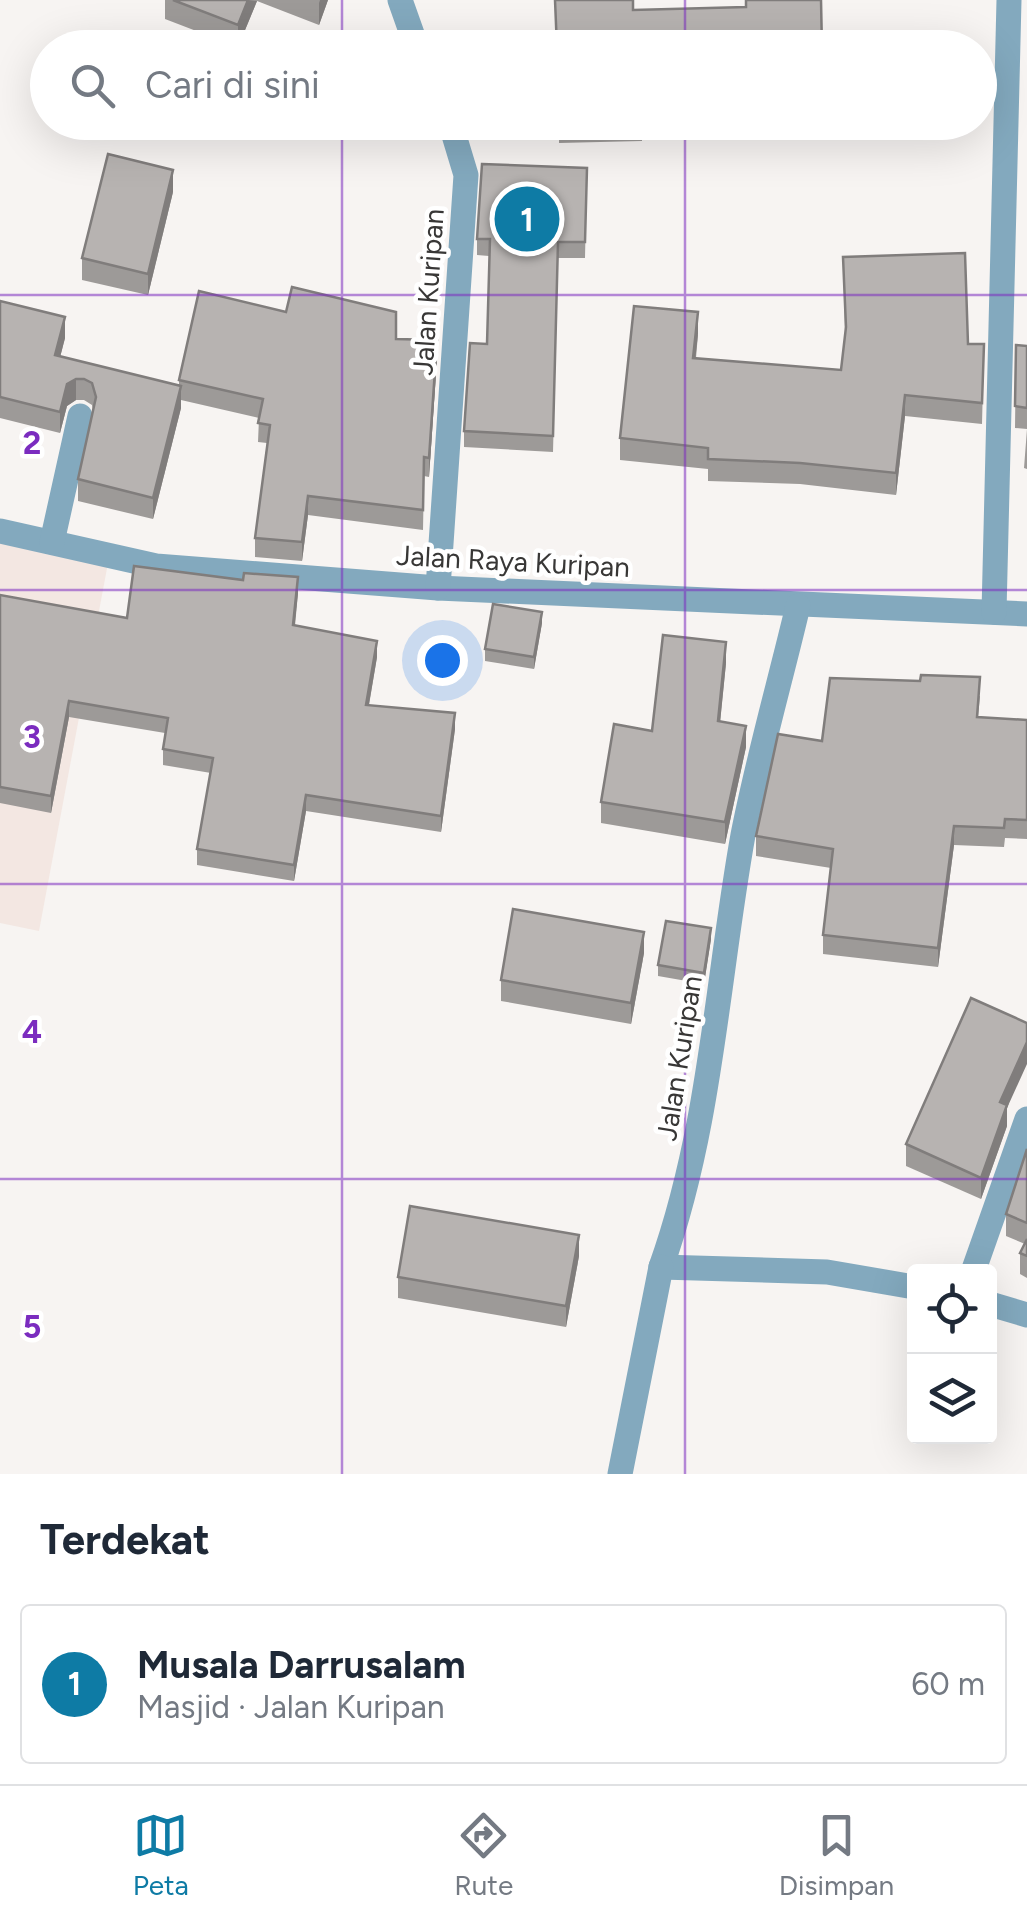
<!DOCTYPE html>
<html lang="id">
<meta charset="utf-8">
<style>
body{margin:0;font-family:Figtree,sans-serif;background:#f6f6f7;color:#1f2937}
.controls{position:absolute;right:30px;bottom:30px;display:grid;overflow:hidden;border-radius:10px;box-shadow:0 10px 40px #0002}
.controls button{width:90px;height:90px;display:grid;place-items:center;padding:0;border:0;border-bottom:2px solid #e0e1e3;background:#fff;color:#1f2937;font:50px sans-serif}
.you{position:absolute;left:442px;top:660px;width:35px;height:35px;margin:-25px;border:8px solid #fff;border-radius:50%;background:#1a73e8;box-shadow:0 0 0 15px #1a73e833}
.badge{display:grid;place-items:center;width:65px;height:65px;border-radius:50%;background:#0e7ba5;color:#fff;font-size:32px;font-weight:700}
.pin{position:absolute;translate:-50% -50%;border:5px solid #fff;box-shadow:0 2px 10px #0006}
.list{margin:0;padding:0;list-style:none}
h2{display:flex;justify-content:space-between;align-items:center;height:130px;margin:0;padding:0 40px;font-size:42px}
h2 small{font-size:32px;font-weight:400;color:#747a83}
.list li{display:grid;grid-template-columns:65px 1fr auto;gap:30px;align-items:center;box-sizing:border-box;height:160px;margin:0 20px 20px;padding:0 20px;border:2px solid #e0e1e3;border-radius:10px}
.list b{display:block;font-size:38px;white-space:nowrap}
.list p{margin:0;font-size:32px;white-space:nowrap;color:#747a83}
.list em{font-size:32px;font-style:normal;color:#747a83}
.icon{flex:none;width:55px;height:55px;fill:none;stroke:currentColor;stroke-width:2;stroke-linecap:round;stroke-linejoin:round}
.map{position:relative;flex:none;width:1027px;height:1474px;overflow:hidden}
.search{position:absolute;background:#fff;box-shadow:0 10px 40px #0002;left:30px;right:30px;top:30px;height:110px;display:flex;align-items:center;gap:25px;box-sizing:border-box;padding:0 35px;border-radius:55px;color:#747a83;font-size:38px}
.sheet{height:310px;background:#fff}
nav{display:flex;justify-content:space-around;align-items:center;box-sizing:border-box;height:140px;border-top:2px solid #e0e1e3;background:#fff;font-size:28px;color:#747a83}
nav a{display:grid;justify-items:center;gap:5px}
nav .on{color:#0e7ba5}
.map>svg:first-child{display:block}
.built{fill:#f3e7e2}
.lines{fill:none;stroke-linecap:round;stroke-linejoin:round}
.minor{stroke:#83a9be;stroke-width:25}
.wall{fill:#9d9a98}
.shaded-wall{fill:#807d7c}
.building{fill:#b7b3b1;stroke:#807d7c;stroke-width:2.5}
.grid{fill:none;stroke:#7b2cbf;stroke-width:2.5;stroke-opacity:0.55}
.labels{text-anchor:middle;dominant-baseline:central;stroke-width:9;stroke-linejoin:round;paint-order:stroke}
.street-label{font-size:28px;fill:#383736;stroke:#fff}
.grid-label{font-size:32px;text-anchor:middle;font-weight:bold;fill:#7b2cbf;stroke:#fff;stroke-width:9;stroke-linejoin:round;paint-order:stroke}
</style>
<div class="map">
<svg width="1027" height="1474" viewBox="0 0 1027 1474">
<rect width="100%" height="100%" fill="#f7f4f2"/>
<path class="built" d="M0,543L108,563L39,931L0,923Z"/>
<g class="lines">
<g class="minor">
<path d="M400,0L417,48"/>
<path d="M0,531L156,566L438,588L1027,614"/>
<path d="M52,542L80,416"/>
<path d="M438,588L466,175L450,122"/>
<path d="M798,606C780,682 758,758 743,835C717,980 711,1127 661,1267L827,1272L914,1287"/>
<path d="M994,612L1009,0"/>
<path d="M973,1272L1027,1119"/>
<path d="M990,1304L1027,1315"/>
<path d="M620,1474L661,1267"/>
</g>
</g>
<g class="wall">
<path d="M165,0H328L319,25L257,1L238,47L165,19Z"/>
<path d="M559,122H642V141L559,143Z"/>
<path d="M587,168L585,258H558L553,452L464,447V431L487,344L489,256L477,255V239Z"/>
<path d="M173,192L148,295L82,280V258Z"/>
<path d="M843,257L968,344H984L982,424L905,416L896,495L800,484L708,481V469L620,460V438L698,334L696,358L841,370L845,333Z"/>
<path d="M0,301L65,338L60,357L179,386V380L396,339L437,359L429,477L424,476L423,530L308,515L302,561L255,557V538L267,443L258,442L259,418L181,400V408L153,519L78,501V479L93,410L92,405L84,400H76L67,406L60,433L0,418Z"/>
<path d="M1016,345L1027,346V469L1024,468L1027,429L1015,428Z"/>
<path d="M298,593L295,626L377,657L369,705L455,729L441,832L306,811L294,881L197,865V849L211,773L163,765V749L165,733L69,717L51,813L0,803V595L127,618Z"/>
<path d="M542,623L534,669L485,661V649Z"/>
<path d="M726,663L720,722L746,747L725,844L601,823V802L652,731Z"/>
<path d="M980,696L978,717L1027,720V839L1005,838L1004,847L954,845L938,967L823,954V935L831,868L756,856V836L822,741Z"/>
<path d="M711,939L704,984L658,976V965Z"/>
<path d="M644,953L631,1024L501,1001V980Z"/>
<path d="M1007,1108V1126L981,1199L906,1166V1144Z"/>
<path d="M1027,1149V1278L1020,1274V1253L1025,1244L1006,1236V1214Z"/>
<path d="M579,1256L566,1327L398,1298V1277Z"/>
</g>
<g class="shaded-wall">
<path d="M248,0L257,1L238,47V25Z"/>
<path d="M320,0H328L319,25V3Z"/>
<path d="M173,170V192L148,295V274Z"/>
<path d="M698,312V334L693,380V358Z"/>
<path d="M65,317V338L55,377V355Z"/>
<path d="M437,340V359L429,477V458Z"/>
<path d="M76,379V400L67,406L60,433V412L67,384Z"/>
<path d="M181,386V408L153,519V498Z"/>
<path d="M905,395V416L896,495V473Z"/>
<path d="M308,496V515L302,561V542Z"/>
<path d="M298,577V593L293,641V625Z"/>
<path d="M542,612V623L534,669V657Z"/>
<path d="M377,641V657L366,721V705Z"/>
<path d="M726,642V663L718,743V721Z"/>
<path d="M69,701V717L51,813V796Z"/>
<path d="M455,713V729L441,832V816Z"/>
<path d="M746,726V747L725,844V822Z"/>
<path d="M306,795V811L294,881V865Z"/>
<path d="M954,826V845L938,967V948Z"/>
<path d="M711,928V939L704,984V973Z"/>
<path d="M644,932V953L631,1024V1003Z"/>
<path d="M1027,1042V1064L1007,1108V1126L981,1199V1178L1000,1102Z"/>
<path d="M579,1235V1256L566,1327V1306Z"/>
</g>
<g class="building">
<path d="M173,0H248L238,25Z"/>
<path d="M555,0H633V10L746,7V0H821L822,48H557Z"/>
<path d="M559,122H637L559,125Z"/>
<path d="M108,154L173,170L148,274L82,258Z"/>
<path d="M482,164L587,168L585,242H558L553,436L464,431L470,343L487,344L490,239H477Z"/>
<path d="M965,253L968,344H984L982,403L905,395L896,473L800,463L708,459V448L620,438L634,306L698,312L693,358L841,370L846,327L843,257Z"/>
<path d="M292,287L396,312V339L437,340L429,458L424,457L423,510L308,496L302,542L255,538L270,425L258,423L263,399L179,380L199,291L286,312Z"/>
<path d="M0,301L65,317L55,355L181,386L153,498L78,479L96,397L92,383L84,379H76L67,384L60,412L0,397Z"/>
<path d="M1016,345L1027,346V408L1015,406Z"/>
<path d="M134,566L243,580L244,573L298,577L293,625L377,641L366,705L455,713L441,816L306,795L294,865L197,849L213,758L163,749L168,718L69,701L51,796L0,787V595L127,618Z"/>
<path d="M493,604L542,612L534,657L485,649Z"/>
<path d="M663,635L726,642L718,721L746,726L725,822L601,802L614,724L652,731Z"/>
<path d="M921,675L980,677L977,717L1027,720V820L1005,819L1004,828L954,826L938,948L823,935L833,849L756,836L778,734L822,741L830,678L920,681Z"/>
<path d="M513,909L644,932L631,1003L501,980Z"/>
<path d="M666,921L711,928L704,973L658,965Z"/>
<path d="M971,998L1027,1023V1042L1000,1102L1007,1105L981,1178L906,1144Z"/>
<path d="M1027,1149V1223L1006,1214Z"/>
<path d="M410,1206L579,1235L566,1306L398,1277Z"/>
<path d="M1027,1239V1256L1020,1253Z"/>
</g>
<path class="grid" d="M342,0V48M685,0V48M342,122V1474M685,122V1474M0,295H1027M0,590H1027M0,884H1027M0,1179H1027"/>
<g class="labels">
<g class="street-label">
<text transform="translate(428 292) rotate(-86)">Jalan Kuripan</text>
<text transform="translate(513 561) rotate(3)">Jalan Raya Kuripan</text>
<text transform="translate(679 1058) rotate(-81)">Jalan Kuripan</text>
</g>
</g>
<g class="grid-label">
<text x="32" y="454">2</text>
<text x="32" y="748">3</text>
<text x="32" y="1043">4</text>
<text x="32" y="1338">5</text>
</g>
</svg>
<div class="controls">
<button><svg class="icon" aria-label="locate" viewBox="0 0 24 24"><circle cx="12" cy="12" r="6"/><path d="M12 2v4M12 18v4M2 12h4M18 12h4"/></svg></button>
<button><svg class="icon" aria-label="layers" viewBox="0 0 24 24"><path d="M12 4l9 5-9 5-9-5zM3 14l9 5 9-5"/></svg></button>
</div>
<div class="you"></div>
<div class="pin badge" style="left:527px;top:219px">1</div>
<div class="search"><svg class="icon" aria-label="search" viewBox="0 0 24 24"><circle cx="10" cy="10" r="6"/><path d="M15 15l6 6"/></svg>Cari di sini</div>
</div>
<section class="sheet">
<h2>Terdekat<small></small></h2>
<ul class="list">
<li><span class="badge">1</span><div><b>Musala Darrusalam</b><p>Masjid · Jalan Kuripan</p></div><em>60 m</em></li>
</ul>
</section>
<nav>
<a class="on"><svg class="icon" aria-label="map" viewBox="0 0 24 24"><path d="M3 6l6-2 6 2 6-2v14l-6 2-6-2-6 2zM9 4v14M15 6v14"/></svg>Peta</a>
<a><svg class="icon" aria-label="directions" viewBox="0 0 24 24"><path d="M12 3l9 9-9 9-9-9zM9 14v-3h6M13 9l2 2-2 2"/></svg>Rute</a>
<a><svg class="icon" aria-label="saved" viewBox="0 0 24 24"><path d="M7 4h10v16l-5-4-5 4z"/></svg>Disimpan</a>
</nav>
